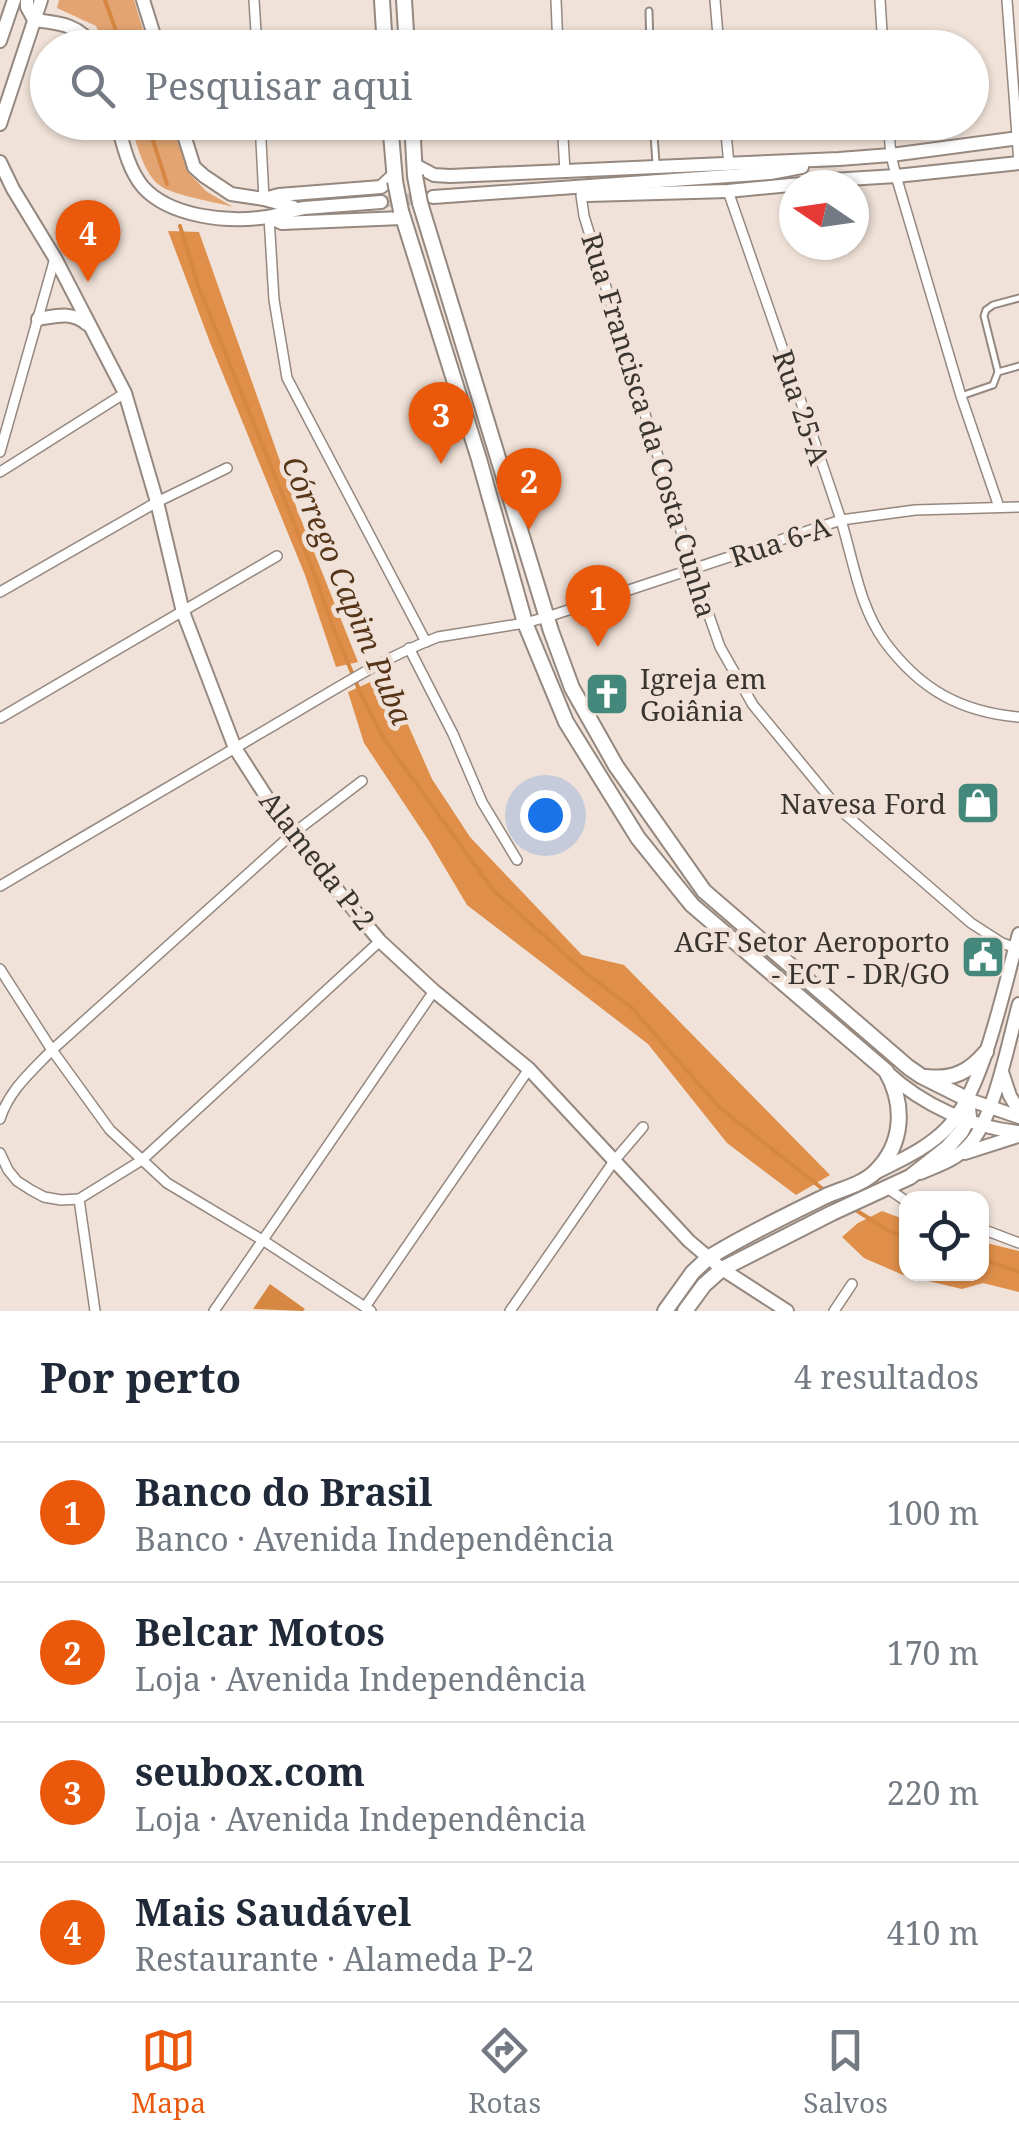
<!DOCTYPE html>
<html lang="pt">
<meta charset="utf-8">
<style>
body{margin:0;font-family:"Noto Serif",serif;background:#f6f6f7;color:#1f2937}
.controls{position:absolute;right:30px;bottom:30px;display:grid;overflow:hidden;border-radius:20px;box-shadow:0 2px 8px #0004}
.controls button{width:90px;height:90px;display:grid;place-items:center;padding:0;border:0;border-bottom:2px solid #e0e1e3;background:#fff;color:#1f2937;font:50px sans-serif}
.compass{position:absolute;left:779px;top:170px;width:90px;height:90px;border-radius:50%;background:#fff;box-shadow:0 2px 8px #0004;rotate:283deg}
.you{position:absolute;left:545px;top:815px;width:35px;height:35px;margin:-25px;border:8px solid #fff;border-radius:50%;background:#1a73e8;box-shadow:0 0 0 15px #1a73e833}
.badge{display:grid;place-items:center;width:65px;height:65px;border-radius:50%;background:#ea580c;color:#fff;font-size:32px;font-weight:700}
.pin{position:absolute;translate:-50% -82px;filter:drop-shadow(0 2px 5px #0008)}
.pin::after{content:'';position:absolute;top:52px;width:35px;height:30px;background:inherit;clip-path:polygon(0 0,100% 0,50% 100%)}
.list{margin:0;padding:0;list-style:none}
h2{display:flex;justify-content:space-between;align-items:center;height:130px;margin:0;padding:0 40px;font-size:42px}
h2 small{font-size:32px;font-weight:400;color:#747a83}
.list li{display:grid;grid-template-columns:65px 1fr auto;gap:30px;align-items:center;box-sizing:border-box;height:140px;padding:0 40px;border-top:2px solid #e0e1e3}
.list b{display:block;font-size:38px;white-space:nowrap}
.list p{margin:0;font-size:32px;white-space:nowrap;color:#747a83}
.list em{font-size:32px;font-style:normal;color:#747a83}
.icon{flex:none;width:55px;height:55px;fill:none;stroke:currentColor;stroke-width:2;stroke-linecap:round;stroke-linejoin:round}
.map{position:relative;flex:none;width:1019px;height:1311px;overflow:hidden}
.search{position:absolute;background:#fff;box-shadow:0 2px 8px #0004;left:30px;right:30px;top:30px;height:110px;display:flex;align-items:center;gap:25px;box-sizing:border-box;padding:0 35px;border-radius:55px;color:#747a83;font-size:38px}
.sheet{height:690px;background:#fff}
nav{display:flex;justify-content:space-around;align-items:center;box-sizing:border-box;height:140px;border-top:2px solid #e0e1e3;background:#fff;font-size:28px;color:#747a83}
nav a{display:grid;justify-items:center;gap:5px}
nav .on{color:#ea580c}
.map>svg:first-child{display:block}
.green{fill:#e3a472}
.forest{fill:#df8f4a}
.water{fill:#d68741}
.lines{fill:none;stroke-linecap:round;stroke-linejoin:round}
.stream{stroke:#d68741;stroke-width:4}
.secondary-tunnel{stroke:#ccbfb6;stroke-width:12;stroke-dasharray:12 6;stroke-linecap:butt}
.lane-casing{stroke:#95887f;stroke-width:9}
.street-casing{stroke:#95887f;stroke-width:12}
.secondary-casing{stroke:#95887f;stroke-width:16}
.primary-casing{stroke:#95887f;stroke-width:18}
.lane{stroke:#fff;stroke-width:5}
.street{stroke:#fff;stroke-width:9}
.secondary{stroke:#fff;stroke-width:12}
.primary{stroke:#fff;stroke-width:14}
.primary-bridge-casing{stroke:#95887f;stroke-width:18;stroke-linecap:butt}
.primary-bridge{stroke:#fff;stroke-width:14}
.labels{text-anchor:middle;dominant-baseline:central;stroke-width:9;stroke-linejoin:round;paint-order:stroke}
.street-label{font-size:28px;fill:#3a3430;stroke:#f0e2d8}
.poi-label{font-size:28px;fill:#3a3430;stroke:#f0e2d8;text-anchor:end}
.water-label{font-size:30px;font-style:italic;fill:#563518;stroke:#f0e2d8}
</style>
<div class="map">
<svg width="1019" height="1311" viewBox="0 0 1019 1311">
<rect width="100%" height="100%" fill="#f0e2d8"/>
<g class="green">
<path d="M59,0H134L148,47H106L96,26L57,8Z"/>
<path d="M130,123H172L188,172L206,191L233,207C215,202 177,196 162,187C143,175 137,143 130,123Z"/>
</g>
<g class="forest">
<path d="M168,231L199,232L298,512L358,662L336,667L305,575L211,345Z"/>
<path d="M386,675L432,779L470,837L582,955L624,965L830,1175L796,1195L727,1143L648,1044L467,905L429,841L364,743L348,692Z"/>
<path d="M882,1211L906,1220V1274H982V1242L1019,1251V1292L983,1283L962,1289L903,1275L864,1258L842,1237L858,1223Z"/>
</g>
<path class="water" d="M270,1284L305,1309L303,1311L253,1309Z"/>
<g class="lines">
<g class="stream">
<path d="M105,0L122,48"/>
<path d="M147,122L167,184"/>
<path d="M180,226L198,285L314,573L331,622L360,692L384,739L493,890L587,974L631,1007L719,1107L824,1190"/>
<path d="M854,1209L891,1232L906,1236"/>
<path d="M982,1259L1019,1272"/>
</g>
<path class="secondary-tunnel" d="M381,202L433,197"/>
<defs>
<g id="lane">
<path d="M649,11L650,48"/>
<path d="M653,122L656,163"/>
<path d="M998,372L1019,366"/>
<path d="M961,396L993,385L998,372L984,316L986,310L993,305L1019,298"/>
</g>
<g id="street">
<path d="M254,0L257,48"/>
<path d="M556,0L558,48"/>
<path d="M715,0L719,48"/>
<path d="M880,0L883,48"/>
<path d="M1007,0L1019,163"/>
<path d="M260,122L264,199"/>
<path d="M562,122L565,171"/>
<path d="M725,122L729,165"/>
<path d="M888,122L891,155L896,176L961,396L999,507"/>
<path d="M728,191C765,298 803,406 839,514C853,556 858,605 885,642C920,689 960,712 1019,717"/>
<path d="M581,195L584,216L693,570L720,647L753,705L838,808L971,923L1002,943L1016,948"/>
<path d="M269,217L274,300L287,378L426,642"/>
<path d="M0,452L55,258"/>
<path d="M0,472L125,393"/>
<path d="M0,592L157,502L227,468"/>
<path d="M409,648L453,734L482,802L517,860"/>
<path d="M0,718L277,556"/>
<path d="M0,886C92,832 184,777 276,724C328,694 382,658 438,637L525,623L547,617L841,520L915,510L1019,507"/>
<path d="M0,969L52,1050L110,1130L167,1183L264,1241L371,1311"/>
<path d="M0,1119C9,1090 32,1071 52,1050L291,835L362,781"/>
<path d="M0,1153L8,1170L17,1181L31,1190L44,1197L61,1200L79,1199L142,1160L380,941"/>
<path d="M887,1188L906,1201"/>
<path d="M79,1199L95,1311"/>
<path d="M982,1229L1019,1243"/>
<path d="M365,1307L529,1069"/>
<path d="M214,1311L434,991"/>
<path d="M510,1311L614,1161L643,1127"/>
<path d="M834,1311L852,1284"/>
</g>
<g id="secondary">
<path d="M27,0V7L34,20C59,23 80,24 94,48"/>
<path d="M143,0L158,48"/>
<path d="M0,41L14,0"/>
<path d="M117,122C123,144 128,169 143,187C170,217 228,223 267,217C279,215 291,210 304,208C330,206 356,204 381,202"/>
<path d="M180,122L194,167L204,176L231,194L264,199L293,207"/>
<path d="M0,124L41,0"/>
<path d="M0,162L13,189L55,258L125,393L157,502L183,612L235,748L291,835L380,941L434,991L529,1069L689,1241L722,1269L787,1311"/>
<path d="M415,165L434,175L450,176L839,159L891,155L1019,138"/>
<path d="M816,181L896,176L1019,163"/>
<path d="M588,195L728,191L822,182"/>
<path d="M433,197L770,173L802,167"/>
<path d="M264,199L279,195L381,187L395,174"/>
<path d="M269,217L282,223L402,218"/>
<path d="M38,319C57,316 71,311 87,324"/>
<path d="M887,1072C921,1104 972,1128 1019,1132"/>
<path d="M1002,1072L1010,1096L1019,1111"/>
<path d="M967,1099L1019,1117"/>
<path d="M965,1153L1018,1136"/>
<path d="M875,1173C900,1160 927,1149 947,1128C984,1090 1004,986 1019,934"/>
<path d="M920,1173C936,1166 956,1160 968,1146C995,1118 1008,1042 1019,1004"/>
</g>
<g id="primary">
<path d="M382,0L385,48"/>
<path d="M404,0L407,48"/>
<path d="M390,122L395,181"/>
<path d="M412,122L415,176"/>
<path d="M420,203L551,631L572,688L616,766L704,891L908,1067L921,1076L967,1099L969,1117L961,1132L947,1148L910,1177L832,1213L722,1269L704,1285L685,1311"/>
<path d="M401,211L479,459L525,623L566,722L638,838L692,905L886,1071C905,1104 904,1144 875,1172C863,1184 842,1189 826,1196C787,1215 745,1235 708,1258L693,1272L665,1311"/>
<path d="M926,1077C953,1080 969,1072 986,1052"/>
</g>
</defs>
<use href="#lane" class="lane-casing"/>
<use href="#street" class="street-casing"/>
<use href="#secondary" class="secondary-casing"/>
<use href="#primary" class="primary-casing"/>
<use href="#lane" class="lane"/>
<use href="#street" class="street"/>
<use href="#secondary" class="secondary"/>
<use href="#primary" class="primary"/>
<defs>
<g id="primary-bridge">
<path d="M415,176L420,203"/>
<path d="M395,181L401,211"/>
</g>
</defs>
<use href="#primary-bridge" class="primary-bridge-casing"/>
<use href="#primary-bridge" class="primary-bridge"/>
</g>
<defs>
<symbol id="church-square" viewBox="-11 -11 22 22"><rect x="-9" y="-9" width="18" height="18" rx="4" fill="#44887c" stroke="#f0e2d8"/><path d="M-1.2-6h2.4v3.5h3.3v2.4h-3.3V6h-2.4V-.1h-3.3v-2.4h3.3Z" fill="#fff"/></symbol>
<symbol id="shop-square" viewBox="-11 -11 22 22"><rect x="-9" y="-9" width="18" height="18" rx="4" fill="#44887c" stroke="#f0e2d8"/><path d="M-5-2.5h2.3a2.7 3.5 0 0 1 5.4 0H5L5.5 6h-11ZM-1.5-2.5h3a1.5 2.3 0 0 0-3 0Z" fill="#fff"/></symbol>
<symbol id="civic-square" viewBox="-11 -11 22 22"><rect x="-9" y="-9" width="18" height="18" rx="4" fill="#44887c" stroke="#f0e2d8"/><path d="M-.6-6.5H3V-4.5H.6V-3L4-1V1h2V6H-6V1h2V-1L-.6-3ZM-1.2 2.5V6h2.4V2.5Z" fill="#fff"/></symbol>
</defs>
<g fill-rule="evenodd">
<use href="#church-square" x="582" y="669" width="50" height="50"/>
<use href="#shop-square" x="953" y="778" width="50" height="50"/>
<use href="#civic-square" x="958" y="932" width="50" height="50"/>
</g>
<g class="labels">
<g class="street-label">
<text transform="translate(802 407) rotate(71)">Rua 25-A</text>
<text transform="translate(650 425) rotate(73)">Rua Francisca da Costa Cunha</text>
<text transform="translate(780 541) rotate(-18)">Rua 6-A</text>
<text transform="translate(318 860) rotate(52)">Alameda P-2</text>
</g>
<g class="poi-label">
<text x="640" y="678" text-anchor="start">Igreja em<tspan x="640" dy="32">Goiânia</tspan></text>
<text x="946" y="803">Navesa Ford</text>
<text x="950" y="941">AGF Setor Aeroporto<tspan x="950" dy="32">- ECT - DR/GO</tspan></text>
</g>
<g class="water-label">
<text transform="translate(348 590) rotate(67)">Córrego Capim Puba</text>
</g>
</g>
</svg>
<div class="controls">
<button><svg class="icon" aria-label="locate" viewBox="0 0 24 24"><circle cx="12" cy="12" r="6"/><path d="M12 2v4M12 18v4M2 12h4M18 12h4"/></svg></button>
</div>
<svg class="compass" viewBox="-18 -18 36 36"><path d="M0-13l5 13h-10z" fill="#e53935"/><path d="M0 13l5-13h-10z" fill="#747a83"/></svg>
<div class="you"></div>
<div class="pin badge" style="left:598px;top:647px">1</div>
<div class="pin badge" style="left:529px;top:530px">2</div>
<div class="pin badge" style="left:441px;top:464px">3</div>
<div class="pin badge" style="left:88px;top:282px">4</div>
<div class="search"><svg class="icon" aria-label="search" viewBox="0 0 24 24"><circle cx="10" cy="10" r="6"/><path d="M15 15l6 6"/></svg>Pesquisar aqui</div>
</div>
<section class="sheet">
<h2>Por perto<small>4 resultados</small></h2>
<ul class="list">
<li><span class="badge">1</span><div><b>Banco do Brasil</b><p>Banco · Avenida Independência</p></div><em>100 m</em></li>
<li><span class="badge">2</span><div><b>Belcar Motos</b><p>Loja · Avenida Independência</p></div><em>170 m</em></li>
<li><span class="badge">3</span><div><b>seubox.com</b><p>Loja · Avenida Independência</p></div><em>220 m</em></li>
<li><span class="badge">4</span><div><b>Mais Saudável</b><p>Restaurante · Alameda P-2</p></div><em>410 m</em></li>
</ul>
</section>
<nav>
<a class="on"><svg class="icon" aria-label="map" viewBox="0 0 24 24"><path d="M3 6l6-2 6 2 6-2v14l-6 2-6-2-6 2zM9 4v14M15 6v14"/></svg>Mapa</a>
<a><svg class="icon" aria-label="directions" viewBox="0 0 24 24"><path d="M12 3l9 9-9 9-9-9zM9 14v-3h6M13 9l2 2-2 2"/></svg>Rotas</a>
<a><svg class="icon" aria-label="saved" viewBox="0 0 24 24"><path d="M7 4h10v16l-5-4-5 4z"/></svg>Salvos</a>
</nav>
